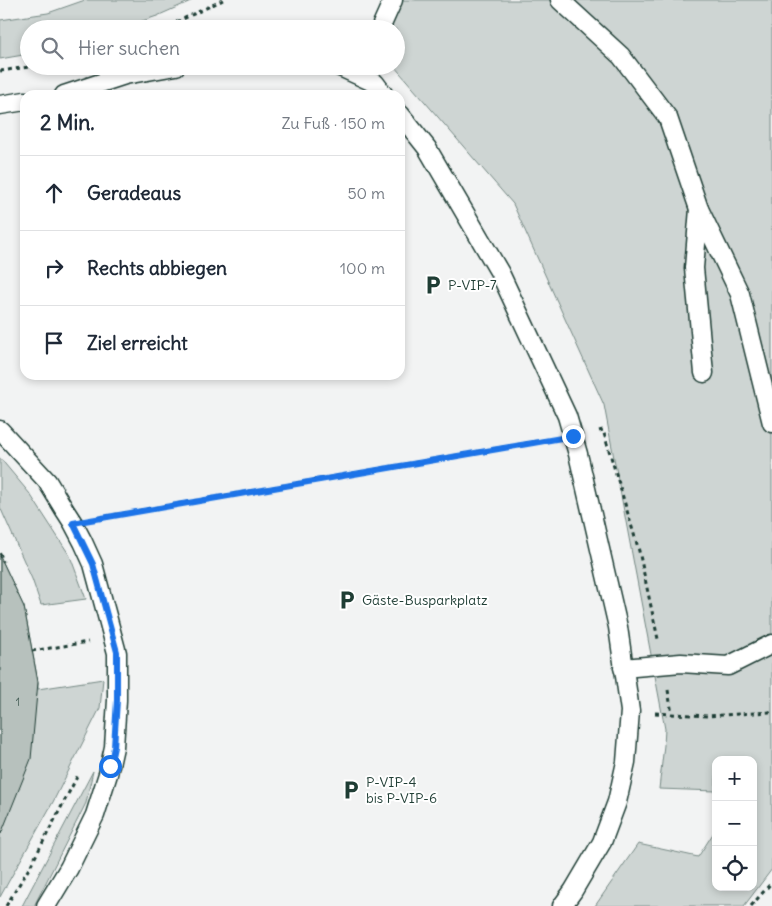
<!DOCTYPE html>
<html lang="de">
<meta charset="utf-8">
<style>
body{margin:0;font-family:Delius,sans-serif;background:#f2f2f3;color:#1f2937}
.controls{position:absolute;right:15px;bottom:15px;display:grid;overflow:hidden;border-radius:10px;box-shadow:0 2px 8px #0003}
.controls button{width:45px;height:45px;display:grid;place-items:center;padding:0;border:0;border-bottom:1px solid #e0e1e3;background:#fff;color:#1f2937;font:25px sans-serif}
.stop{position:absolute;width:15px;height:15px;margin:-11px;border:4px solid #1a73e8;border-radius:50%;background:#fff}
.stop.end{background:#1a73e8;border-color:#fff;box-shadow:0 1px 5px #0008}
.list{margin:0;padding:0;list-style:none}
h2{display:flex;justify-content:space-between;align-items:center;height:65px;margin:0;padding:0 20px;font-size:21px}
h2 small{font-size:16px;font-weight:400;color:#747a83}
.list li{display:grid;grid-template-columns:32px 1fr auto;gap:15px;align-items:center;box-sizing:border-box;height:75px;padding:0 20px;border-top:1px solid #e0e1e3}
.list b{display:block;font-size:19px;white-space:nowrap}
.list em{font-size:16px;font-style:normal;color:#747a83}
.icon{flex:none;width:28px;height:28px;fill:none;stroke:currentColor;stroke-width:2;stroke-linecap:round;stroke-linejoin:round}
.map{position:relative;flex:none;width:772px;height:906px;overflow:hidden}
.search{position:absolute;background:#fff;box-shadow:0 2px 8px #0003;left:20px;top:20px;width:385px;height:55px;display:flex;align-items:center;gap:12px;box-sizing:border-box;padding:0 18px;border-radius:28px;color:#747a83;font-size:19px}
.panel{position:absolute;background:#fff;box-shadow:0 2px 8px #0003;left:20px;top:90px;width:385px;height:290px;border-radius:15px}
.map>svg:first-child{display:block}
.green{fill:#ced5d3;stroke:#768984}
.building{fill:#b7c1bd;stroke:#1f3d34}
.lines{fill:none;stroke-linecap:round;stroke-linejoin:round}
.lane-casing{stroke:#1f3d34;stroke-width:21}
.path{stroke:#1f3d34;stroke-width:3;stroke-dasharray:4 4;stroke-linecap:butt}
.lane{stroke:#fff;stroke-width:18}
.route{stroke:#1a73e8;stroke-width:6}
.labels{text-anchor:middle;dominant-baseline:central;stroke-width:4;stroke-linejoin:round;paint-order:stroke}
.number-label{font-size:11px;fill:#455e56}
.poi-label{font-size:14px;fill:#1f3d34;stroke:#fff;text-anchor:start}
</style>
<div class="map">
<svg width="772" height="906" viewBox="0 0 772 906">
<rect width="100%" height="100%" fill="#f2f3f3"/>
<filter id="ink" filterUnits="userSpaceOnUse"><feTurbulence type="fractalNoise" baseFrequency=".02" numOctaves="2"/><feDisplacementMap in="SourceGraphic" scale="10" xChannelSelector="R" yChannelSelector="G"/><feConvolveMatrix kernelMatrix="1 2 1 2 8 2 1 2 1" color-interpolation-filters="sRGB"/></filter>
<g filter="url(#ink)">
<g class="green">
<path d="M85,0H193L157,16L119,29H29V54L0,59V20L48,13Z"/>
<path d="M390,0H772V869L744,906H595L638,844L698,857L716,829V887H753V760H716V791L659,789L664,745L665,729L604,405L513,204L394,66H396V29H383Z"/>
<path d="M0,458L30,494L70,556L86,599L41,605L32,579L0,507Z"/>
<path d="M0,556L24,607L38,682V689L103,679L100,708L53,802L0,897Z"/>
<path d="M93,771L86,803L34,906H22Z"/>
</g>
<path class="building" d="M0,556L24,607L38,682L31,759L1,834L0,833Z"/>
<g class="lines">
<defs>
<g id="lane">
<path d="M560,0L621,56L668,118L699,209L740,294L772,423"/>
<path d="M380,29L393,0"/>
<path d="M338,66L375,83L384,95"/>
<path d="M64,95L125,75L176,66"/>
<path d="M0,105L25,101"/>
<path d="M400,114L427,148L500,273L567,416L578,454L618,627L630,711L626,762L617,802L602,842L573,891L562,906"/>
<path d="M699,209L694,268L704,373"/>
<path d="M0,430L47,481L64,509L73,523L83,542L93,564L117,653V700L114,747L108,774L95,815L69,868L46,906"/>
<path d="M623,668L681,663L728,666L772,644"/>
</g>
</defs>
<use href="#lane" class="lane-casing"/>
<g class="path">
<path d="M162,29L223,0"/>
<path d="M0,71L36,66"/>
<path d="M599,431L603,430L639,551L658,639"/>
<path d="M99,518L548,440"/>
<path d="M0,553L3,562"/>
<path d="M32,651L88,642"/>
<path d="M668,690L672,714"/>
<path d="M655,713L708,716L769,712L772,711"/>
<path d="M6,906L31,865L78,775"/>
<path d="M751,906L772,882"/>
</g>
<use href="#lane" class="lane"/>
</g>
</g>
<g class="lines" filter="url(#ink)">
<path class="route" d="M110,766L114,747L117,700V652L93,564L73,523L573,436"/>
</g>
<defs>
<symbol id="parking-bare" viewBox="-9 -9 18 18"><path d="M-3.5-5.5H1a3.5 3.5 0 0 1 0 7H-1V5.5H-3.5ZM-1-3.4V-.6H.8a1.4 1.4 0 0 0 0-2.8Z" fill="#1f3d34" stroke="#fff" stroke-width="2.5" paint-order="stroke"/></symbol>
</defs>
<g fill-rule="evenodd">
<use href="#parking-bare" x="419" y="271" width="28" height="28"/>
<use href="#parking-bare" x="333" y="586" width="28" height="28"/>
<use href="#parking-bare" x="337" y="776" width="28" height="28"/>
</g>
<g class="labels">
<g class="number-label">
<text x="18" y="702">1</text>
</g>
<g class="poi-label">
<text x="448" y="285">P-VIP-7</text>
<text x="362" y="600">Gäste-Busparkplatz</text>
<text x="366" y="782">P-VIP-4<tspan x="366" dy="16">bis P-VIP-6</tspan></text>
</g>
</g>
</svg>
<div class="controls">
<button>+</button>
<button>−</button>
<button><svg class="icon" aria-label="locate" viewBox="0 0 24 24"><circle cx="12" cy="12" r="6"/><path d="M12 2v4M12 18v4M2 12h4M18 12h4"/></svg></button>
</div>
<div class="stop" style="left:110px;top:766px"></div>
<div class="stop end" style="left:573px;top:436px"></div>
<div class="search"><svg class="icon" aria-label="search" viewBox="0 0 24 24"><circle cx="10" cy="10" r="6"/><path d="M15 15l6 6"/></svg>Hier suchen</div>
<section class="panel">
<h2>2 Min.<small>Zu Fuß · 150 m</small></h2>
<ul class="list">
<li><svg class="icon" aria-label="ahead" viewBox="0 0 24 24"><path d="M12 20V5M6 11l6-6 6 6"/></svg><div><b>Geradeaus</b></div><em>50 m</em></li>
<li><svg class="icon" aria-label="right" viewBox="0 0 24 24"><path d="M7 20v-9h11M14 6l5 5-5 5"/></svg><div><b>Rechts abbiegen</b></div><em>100 m</em></li>
<li><svg class="icon" aria-label="arrive" viewBox="0 0 24 24"><path d="M6 21V4h12l-3 4 3 4H6"/></svg><div><b>Ziel erreicht</b></div></li>
</ul>
</section>
</div>
